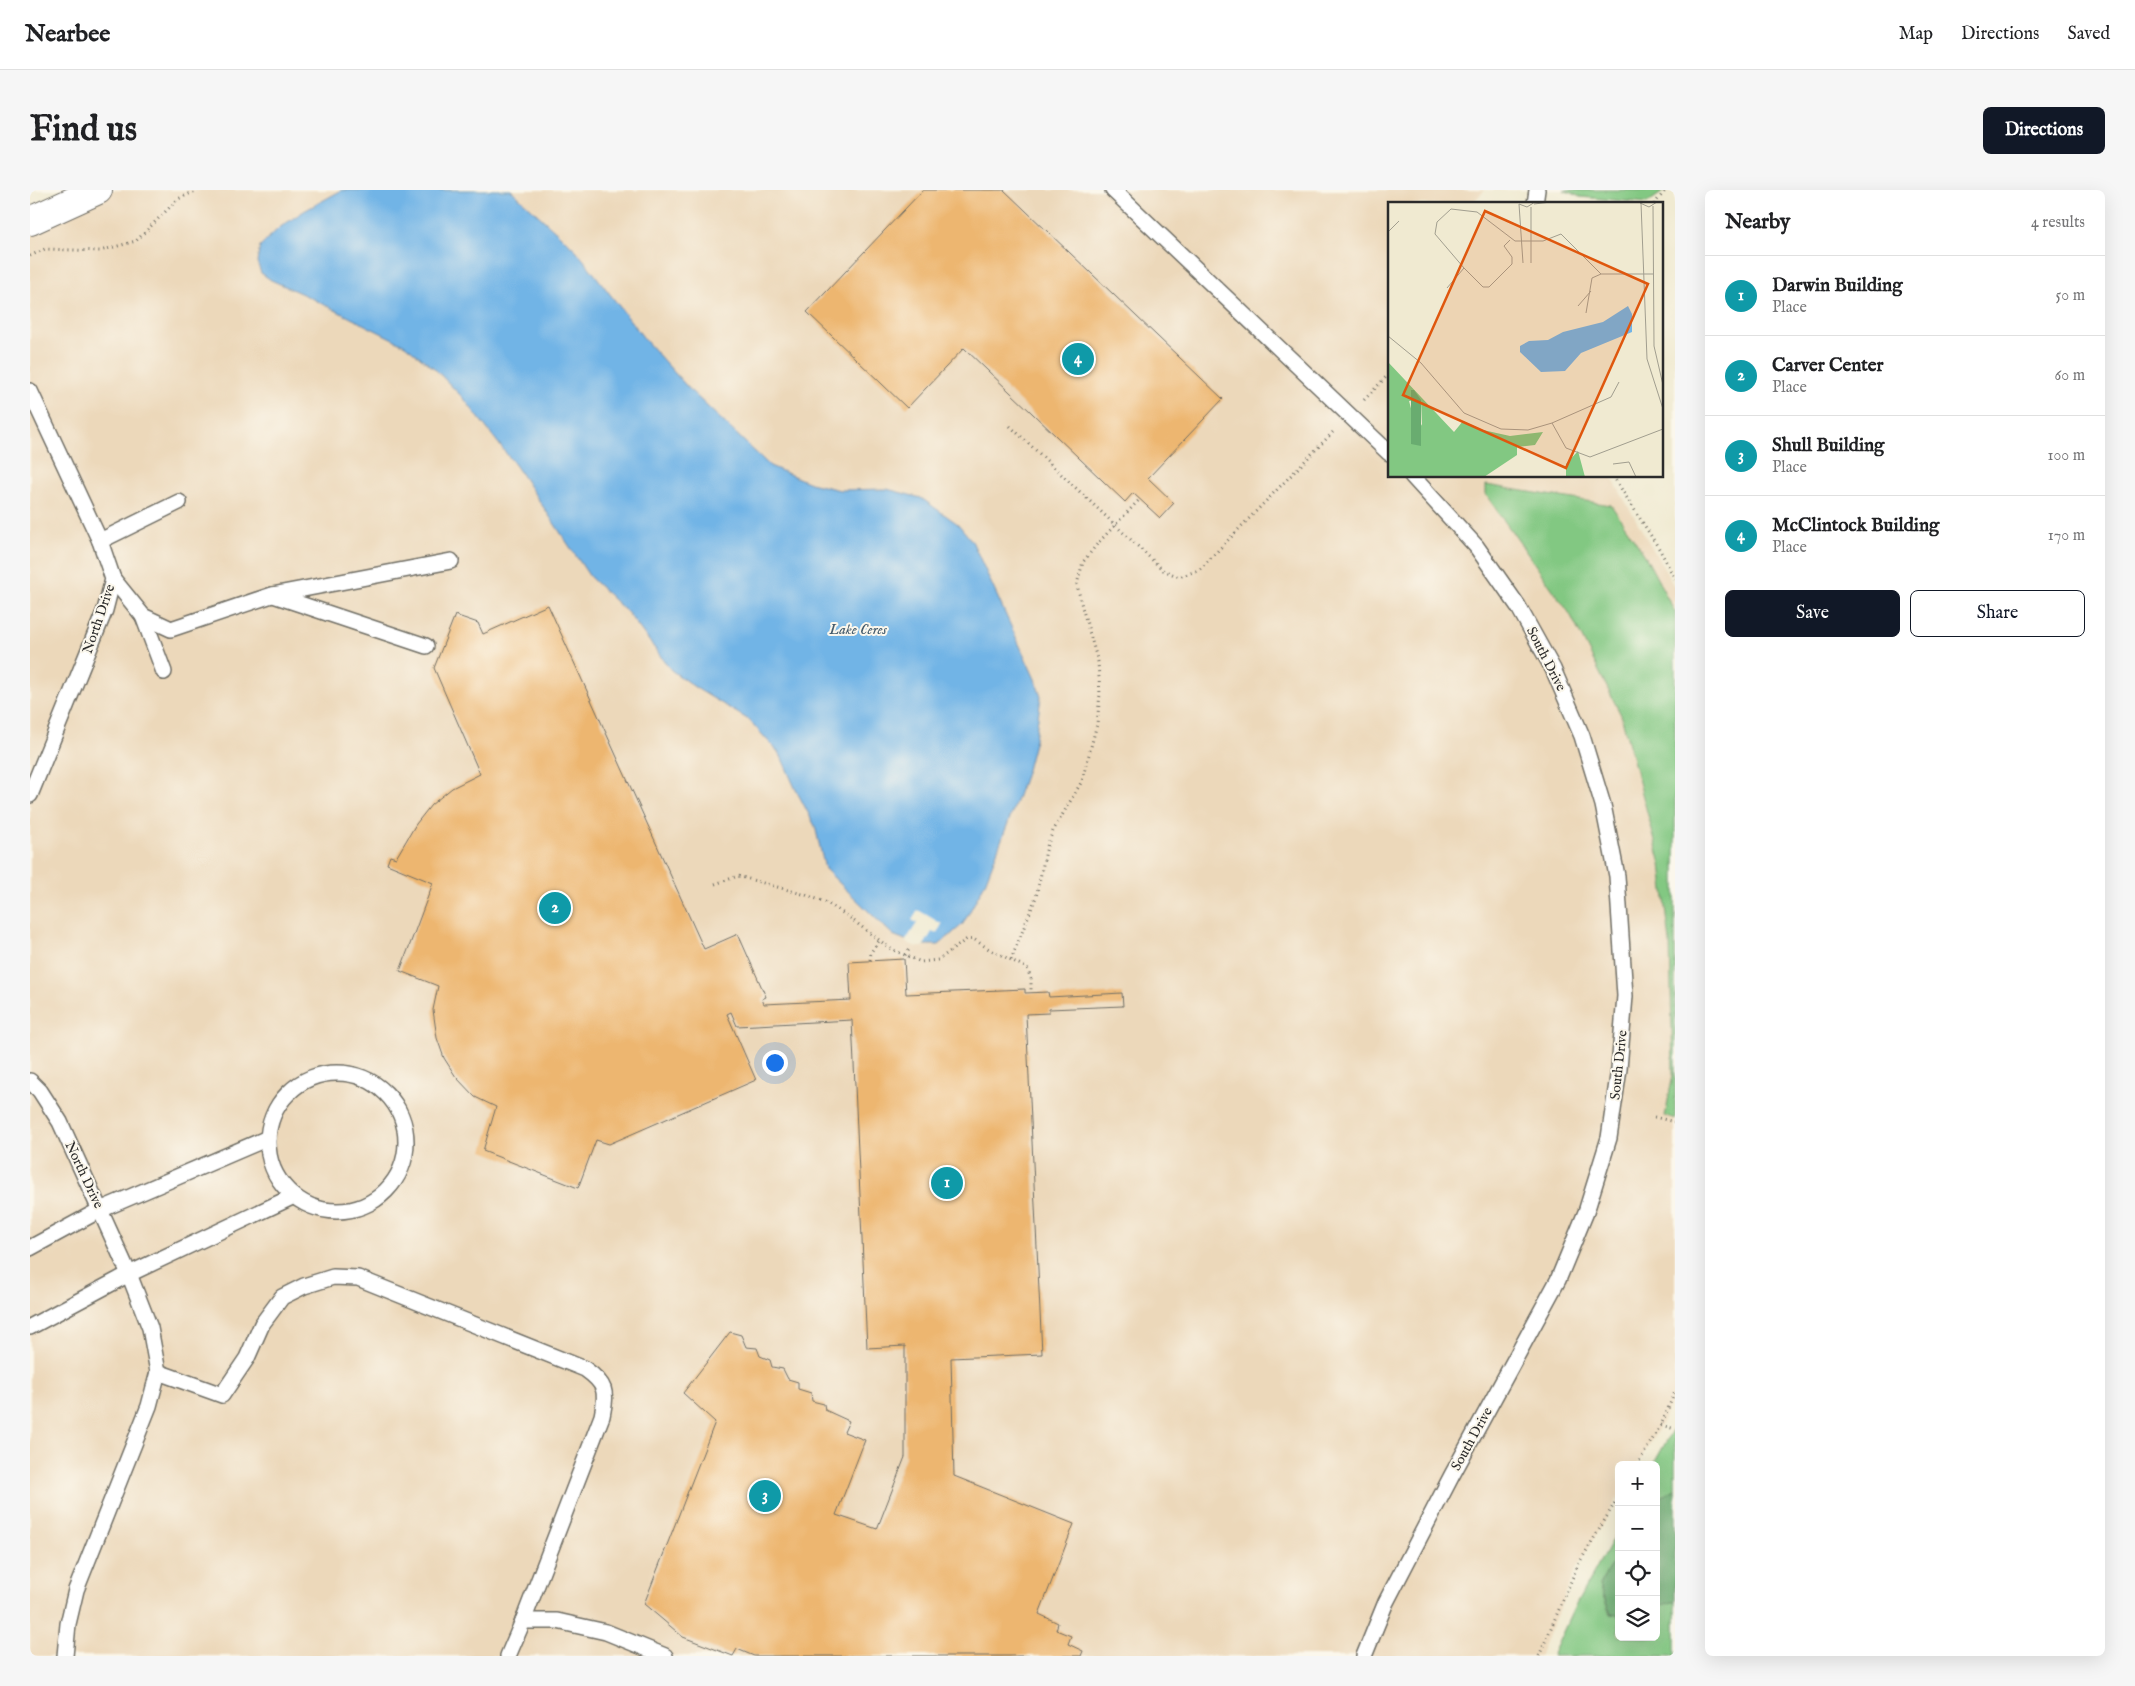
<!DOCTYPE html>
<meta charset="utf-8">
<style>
body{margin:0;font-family:"IM FELL English",serif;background:#f6f6f6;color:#202124}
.controls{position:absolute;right:15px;bottom:15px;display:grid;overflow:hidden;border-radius:8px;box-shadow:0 5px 20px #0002}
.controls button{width:45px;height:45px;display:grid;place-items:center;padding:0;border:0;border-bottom:1px solid #e0e0e0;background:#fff;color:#202124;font:25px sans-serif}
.you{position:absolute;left:744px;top:872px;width:18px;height:18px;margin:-12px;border:4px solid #fff;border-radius:50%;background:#1a73e8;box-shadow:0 0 0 8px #1a73e833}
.badge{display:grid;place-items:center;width:32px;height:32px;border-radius:50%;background:#111827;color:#fff;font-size:16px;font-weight:700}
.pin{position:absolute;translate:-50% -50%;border:2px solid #fff;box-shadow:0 1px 5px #0006}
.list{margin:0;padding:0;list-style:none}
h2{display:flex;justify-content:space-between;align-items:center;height:65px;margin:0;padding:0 20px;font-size:21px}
h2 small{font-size:16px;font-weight:400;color:#757577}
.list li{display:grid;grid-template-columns:32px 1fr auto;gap:15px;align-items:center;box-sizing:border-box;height:80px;padding:0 20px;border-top:1px solid #e0e0e0}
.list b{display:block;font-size:19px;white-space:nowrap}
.list p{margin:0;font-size:16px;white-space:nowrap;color:#757577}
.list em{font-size:16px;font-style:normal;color:#757577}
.actions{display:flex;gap:10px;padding:15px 20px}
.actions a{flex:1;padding:11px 0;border:1px solid #111827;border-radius:8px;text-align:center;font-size:18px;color:#111827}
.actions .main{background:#111827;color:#fff}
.icon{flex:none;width:28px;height:28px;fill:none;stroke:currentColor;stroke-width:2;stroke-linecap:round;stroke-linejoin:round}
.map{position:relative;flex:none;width:1645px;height:1466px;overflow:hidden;border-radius:8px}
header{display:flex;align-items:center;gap:30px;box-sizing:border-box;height:70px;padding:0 25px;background:#fff;border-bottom:1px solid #e0e0e0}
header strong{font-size:24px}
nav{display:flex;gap:28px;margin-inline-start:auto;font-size:18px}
.intro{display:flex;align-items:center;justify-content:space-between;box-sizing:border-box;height:120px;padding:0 30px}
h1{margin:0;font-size:35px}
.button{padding:12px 22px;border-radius:8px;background:#111827;color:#fff;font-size:18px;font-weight:700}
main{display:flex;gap:30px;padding:0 30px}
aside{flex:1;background:#fff;border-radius:8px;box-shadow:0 5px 20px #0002}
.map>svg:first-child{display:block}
.built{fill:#ecd8ba}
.green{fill:#82c882;stroke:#567a56}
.forest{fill:#69ac70;stroke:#4a6c4e}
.water{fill:#71b4e6;stroke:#4e7088}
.pier{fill:#f0ead1}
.building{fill:#edb670}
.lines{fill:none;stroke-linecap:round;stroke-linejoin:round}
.service-casing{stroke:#706e65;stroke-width:18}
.tertiary-casing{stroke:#706e65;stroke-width:30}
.path{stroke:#706e65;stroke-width:3;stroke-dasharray:1 4;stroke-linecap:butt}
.service{stroke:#fff;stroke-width:15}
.tertiary{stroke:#fff;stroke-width:28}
.labels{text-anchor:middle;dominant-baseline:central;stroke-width:4;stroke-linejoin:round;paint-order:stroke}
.street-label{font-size:14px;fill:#2b2b2b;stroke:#fbf7ec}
.water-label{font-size:15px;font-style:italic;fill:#445b6c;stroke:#fbf7ec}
.inset-road{fill:none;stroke:#a19e8f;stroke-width:1}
.view{fill:#df570e;fill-opacity:0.15;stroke:#df570e;stroke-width:2.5}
.inset-edge{fill:none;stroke:#2b2b2b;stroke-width:2.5}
</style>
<header>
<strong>Nearbee</strong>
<nav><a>Map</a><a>Directions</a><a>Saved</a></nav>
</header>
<div class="intro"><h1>Find us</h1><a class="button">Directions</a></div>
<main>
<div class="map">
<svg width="1645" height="1466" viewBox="0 0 1645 1466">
<rect width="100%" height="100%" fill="#fbf7ec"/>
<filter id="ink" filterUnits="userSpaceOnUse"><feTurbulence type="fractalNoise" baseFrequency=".02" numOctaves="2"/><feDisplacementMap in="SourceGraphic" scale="10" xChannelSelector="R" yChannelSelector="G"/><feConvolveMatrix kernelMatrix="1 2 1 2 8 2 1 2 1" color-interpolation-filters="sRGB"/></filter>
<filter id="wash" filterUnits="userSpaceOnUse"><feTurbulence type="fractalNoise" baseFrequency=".0096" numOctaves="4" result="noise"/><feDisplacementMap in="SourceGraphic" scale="20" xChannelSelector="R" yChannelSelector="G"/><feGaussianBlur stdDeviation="1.12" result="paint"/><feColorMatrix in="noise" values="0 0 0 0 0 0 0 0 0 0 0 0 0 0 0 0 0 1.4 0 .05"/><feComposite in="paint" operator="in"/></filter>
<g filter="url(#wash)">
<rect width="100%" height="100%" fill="#f0ead1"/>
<path class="built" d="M68,0H1455L1441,14H1359V286H1581L1645,398V1202L1631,1235L1607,1275H1589V1306L1548,1375L1509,1466H0V31Z"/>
<g class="green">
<path d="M1534,0H1636L1617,13L1550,7Z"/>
<path d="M1456,295L1581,315L1614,364L1645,422V929L1635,926L1643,884L1640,753L1631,674L1591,525L1540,424L1456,305Z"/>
<path d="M1645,1236V1299L1626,1310V1275H1623Z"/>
<path d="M1589,1337V1364L1569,1395L1580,1424L1589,1425V1447H1626V1417L1645,1411V1466H1522L1543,1420Z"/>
</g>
<g class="forest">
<path d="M1645,1299V1411L1626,1417V1310Z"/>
<path d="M1589,1364V1425L1581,1424L1569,1395Z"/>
</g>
<path class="water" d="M312,0H481L546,60L616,151L661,201L740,276L780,293L810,300L857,299L891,308L928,334L942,351L1005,489L1011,507L1005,549L997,580L983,620L955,693L933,734L909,755H888L863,745L795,679L785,636L766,600L750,564L719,530L666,498L641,480L598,423L560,387L486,276L435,210L404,178L375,155L277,106L241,90L231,83L227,72L230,56L249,38L274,21Z"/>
<path class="pier" d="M888,720L912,734L907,744L902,742L893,757H887L875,752L887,733L882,730Z"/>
<g id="blocks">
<g class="building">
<path d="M893,0H974L1193,209L1118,288L1144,313L1130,328L1103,303L1095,312L934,158L877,218L777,122Z"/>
<path d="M518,415L674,759L708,744L736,807L732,809L734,814L821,810L819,772L874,769L876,804L995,799V803L1018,802L1019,807L1092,803L1093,816L1019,819V823L996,824L1012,1164L921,1168L924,1286L1044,1334L1009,1424L1028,1433L1026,1440L1041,1446L1038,1454L1053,1461L1051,1466H724L707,1459L703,1466L653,1447L614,1414L685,1232L653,1203L700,1142L711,1145L716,1157L727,1158L730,1166L740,1170L742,1177L753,1179L758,1189L768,1192V1199L781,1203L782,1211L794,1214L795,1220L819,1231L814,1242L835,1250L806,1325L847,1339L875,1267V1156L837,1158L822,830L707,836L701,822L697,824L726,890L579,954L566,950L548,998L453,961L466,917L445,907L426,887L414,868L407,848L403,820L408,796L370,781L403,693L357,674L360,666L366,668L386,634L401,615L422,598L450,584L404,478L425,425L448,433L453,444Z"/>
</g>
</g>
</g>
<g filter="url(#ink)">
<use href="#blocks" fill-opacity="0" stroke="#706e65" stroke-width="1"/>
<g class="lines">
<defs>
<g id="service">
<path d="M1083,0L1359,263"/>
<path d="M1505,14L1507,0"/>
<path d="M0,201L70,351L83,389L75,420L0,605"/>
<path d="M70,351L149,312"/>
<path d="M83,389L113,426L141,439L242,405L421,371"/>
<path d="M243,405L396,456"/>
<path d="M113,426L134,482"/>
<circle cx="307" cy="952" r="69"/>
<path d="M0,891L10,901L30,932L99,1084L120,1138L128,1182L119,1216L46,1400L38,1434L35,1466"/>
<path d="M0,1058L70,1020L238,948"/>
<path d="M0,1137L99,1084L264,1006"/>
<path d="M128,1182L192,1205L217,1168L232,1134L252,1107L274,1096L303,1087L328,1088L555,1179C576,1194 577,1201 572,1226L493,1431"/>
<path d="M478,1466L493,1431H527L576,1442L635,1466"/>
<path d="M1334,1466L1356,1412L1422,1285L1528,1090L1556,1022L1579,948L1589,879L1595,806L1587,686L1573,615L1552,546L1523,479L1488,416L1446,356L1382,286"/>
</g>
<path id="tertiary" d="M0,31L68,0"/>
</defs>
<use href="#service" class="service-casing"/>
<use href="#tertiary" class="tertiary-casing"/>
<g class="path">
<path d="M1624,14L1636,0"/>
<path d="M0,66L15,59L70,61L106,51L148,9L168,0"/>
<path d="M1334,210L1357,186L1359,188"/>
<path d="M980,236L1133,380L1149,387L1169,380L1304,241"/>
<path d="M1583,286L1630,360L1645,389"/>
<path d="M685,694L708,686L776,705L795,712L816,725L861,759L891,772L908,770L937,749L945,750L959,759L997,778L1001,789V803"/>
<path d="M875,765L881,757"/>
<path d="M840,770L841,762L849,751"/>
<path d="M981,770L1006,707L1017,656L1023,641L1052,591L1067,534L1070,504L1068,472L1052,417L1047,394L1053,372L1068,353L1110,309"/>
<path d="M1624,927L1645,932"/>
<path d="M1631,1235L1645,1239"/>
<path d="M1607,1275L1631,1235L1645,1202"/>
<path d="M1509,1466L1548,1375L1589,1306"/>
</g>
<use href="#service" class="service"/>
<use href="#tertiary" class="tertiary"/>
</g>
</g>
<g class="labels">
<g class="street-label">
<text transform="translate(69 429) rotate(-71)">North Drive</text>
<text transform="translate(1516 469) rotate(63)">South Drive</text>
<text transform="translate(1589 875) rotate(-84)">South Drive</text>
<text transform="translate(54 985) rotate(65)">North Drive</text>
<text transform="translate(1442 1249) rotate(-61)">South Drive</text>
</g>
<g class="water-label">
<text x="828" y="439">Lake Ceres</text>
</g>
</g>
<g transform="translate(1358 12)">
<rect width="275" height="275" fill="#f0ead1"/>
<path d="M0,160L66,230L75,219L95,228L122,234L155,230L147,243L129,245V253L96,275H0ZM33,198L34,222L23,242L24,210L21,199ZM190,249L197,275H178V262Z" fill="#82c882" fill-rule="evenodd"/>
<path d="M23,188H26L33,198V244L23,242Z" fill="#69ac70"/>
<path d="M240,104L244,112V130L193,151L177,169L153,170L132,150V144L141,139L160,138L175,130L215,120Z" fill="#71b4e6"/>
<path class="inset-road" d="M252,1L261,5L269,0M253,1L259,157L275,207M131,2L135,61M131,2L139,5L147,0M146,2L163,0M265,4L266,144L275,183M0,30L11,19M143,61V5M76,66L95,85H101L124,62V55L116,44L122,38M59,86L76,66L47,32L49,20L63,7L89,10L127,39H155L173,32L213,72H266M190,104L203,89M198,111L204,76L213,72M0,134L33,161L76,211L113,227L140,228L164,221L223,195L231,180M164,221L178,246L202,255L275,227M225,262L241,260L248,275"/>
<path class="view" d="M97,9L260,82L178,266L15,193Z"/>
<rect width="275" height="275" class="inset-edge"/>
</g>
</svg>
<div class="controls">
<button>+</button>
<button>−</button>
<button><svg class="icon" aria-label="locate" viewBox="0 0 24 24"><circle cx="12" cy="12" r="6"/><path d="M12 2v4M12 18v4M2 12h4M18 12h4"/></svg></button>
<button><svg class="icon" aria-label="layers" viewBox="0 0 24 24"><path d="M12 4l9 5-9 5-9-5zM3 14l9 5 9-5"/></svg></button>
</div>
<div class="you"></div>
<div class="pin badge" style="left:917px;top:993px;background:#0f9aa8">1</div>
<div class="pin badge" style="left:525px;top:718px;background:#0f9aa8">2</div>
<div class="pin badge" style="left:735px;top:1306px;background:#0f9aa8">3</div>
<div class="pin badge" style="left:1048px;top:169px;background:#0f9aa8">4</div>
</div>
<aside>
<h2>Nearby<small>4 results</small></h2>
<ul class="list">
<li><span class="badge" style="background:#0f9aa8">1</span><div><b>Darwin Building</b><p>Place</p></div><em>50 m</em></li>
<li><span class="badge" style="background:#0f9aa8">2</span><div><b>Carver Center</b><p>Place</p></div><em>60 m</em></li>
<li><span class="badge" style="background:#0f9aa8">3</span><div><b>Shull Building</b><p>Place</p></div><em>100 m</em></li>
<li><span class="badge" style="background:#0f9aa8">4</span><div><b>McClintock Building</b><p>Place</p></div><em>170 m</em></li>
</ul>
<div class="actions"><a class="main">Save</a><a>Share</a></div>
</aside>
</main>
